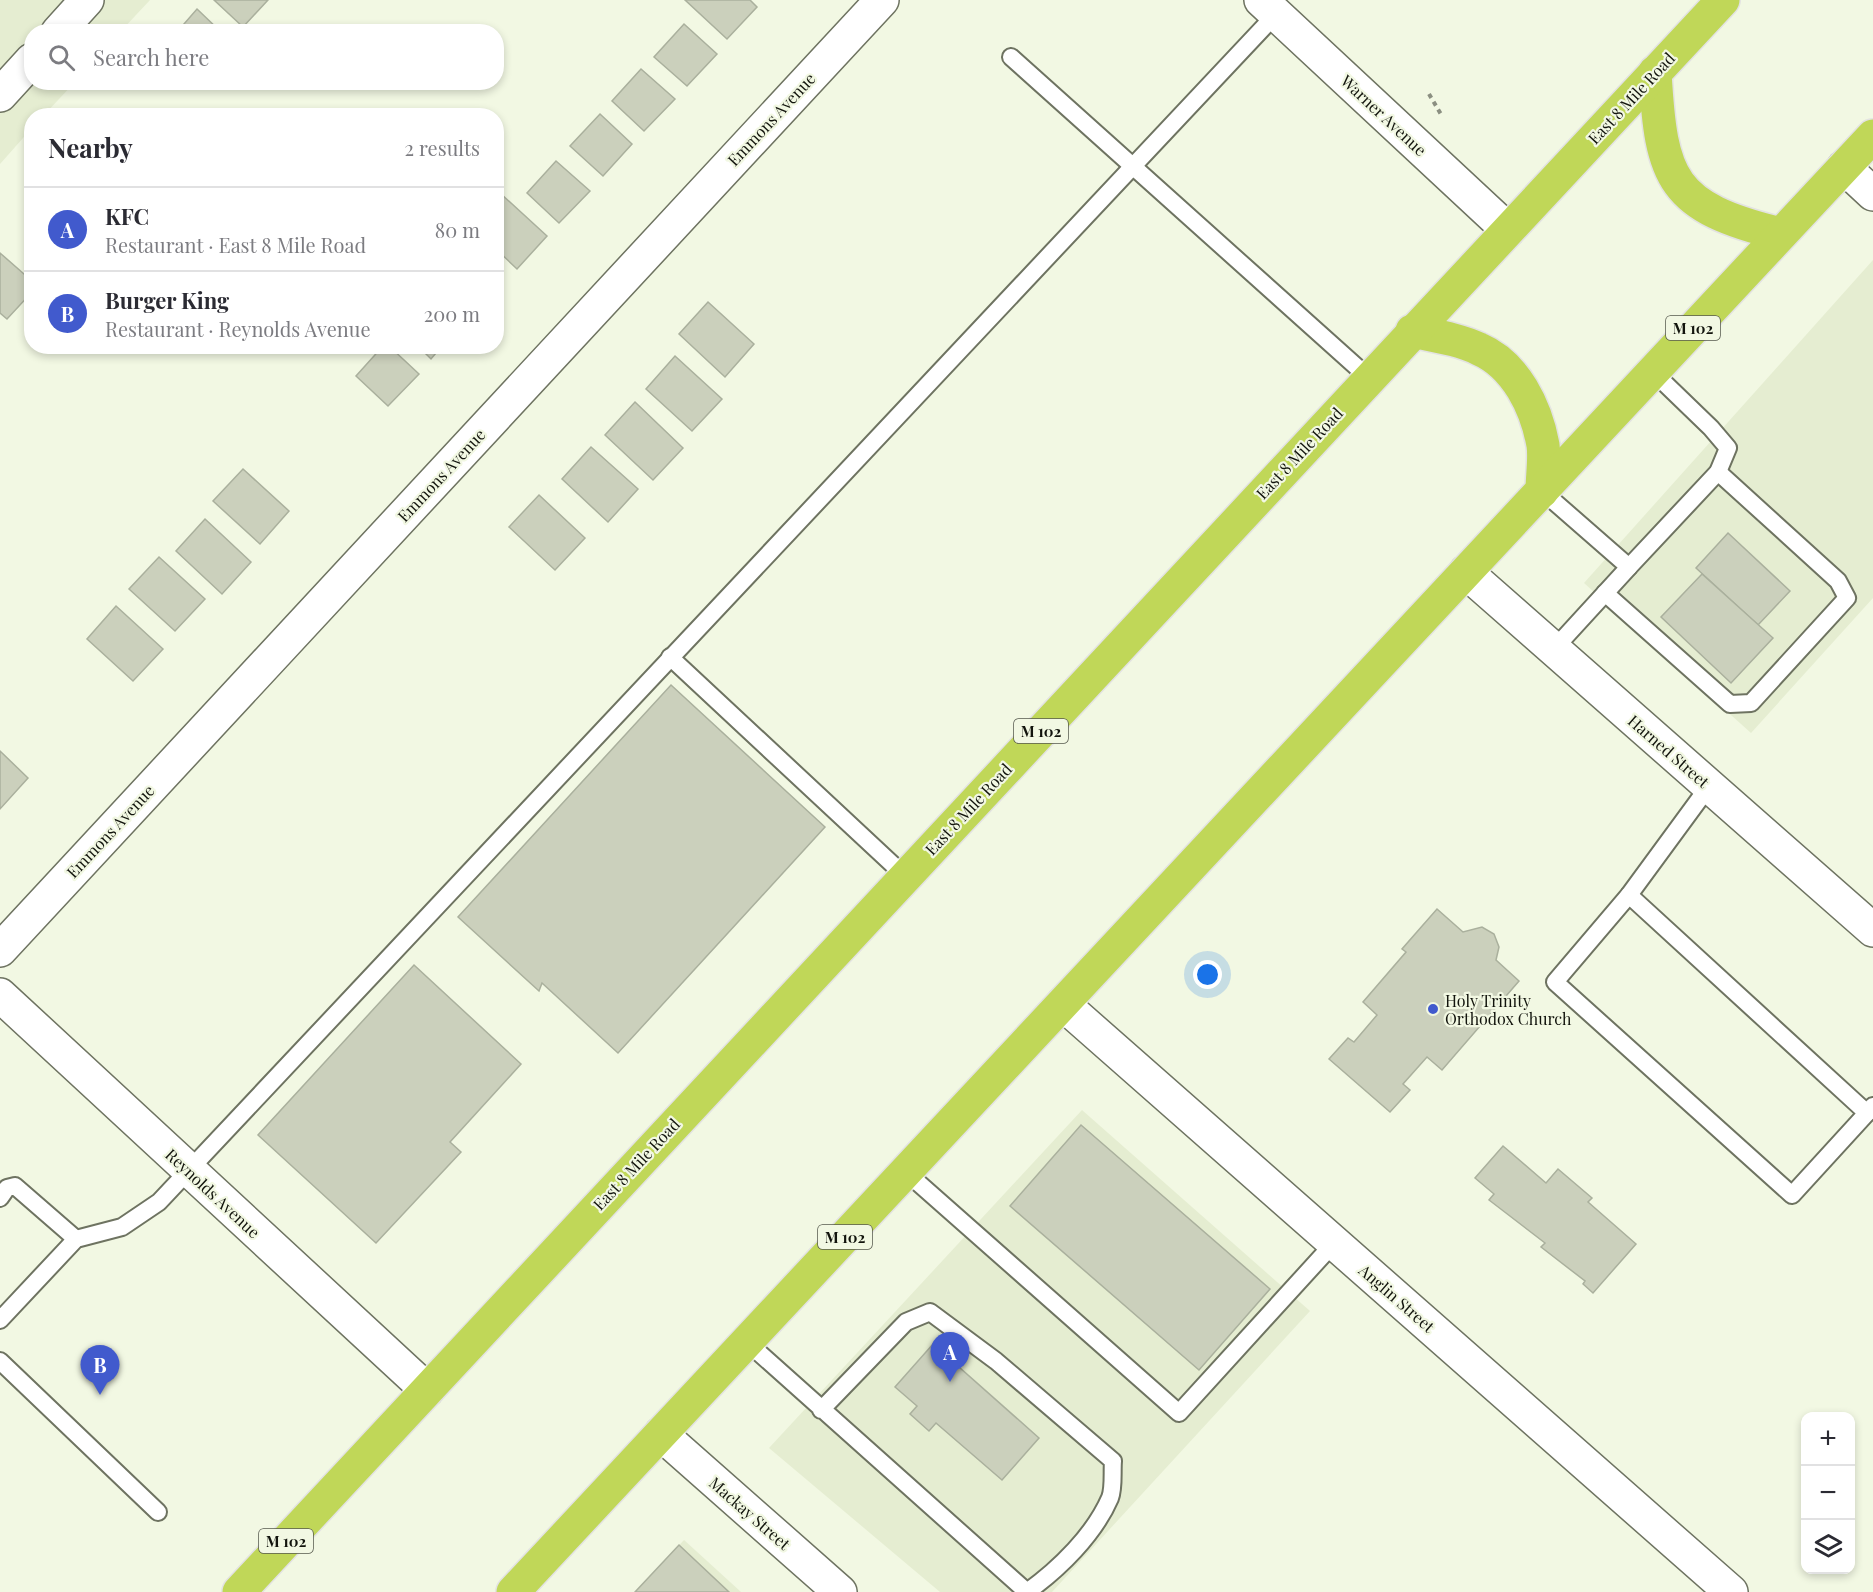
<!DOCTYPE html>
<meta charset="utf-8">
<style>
body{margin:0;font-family:"Playfair Display",serif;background:#f7f7f7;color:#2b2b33}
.controls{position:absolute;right:18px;bottom:18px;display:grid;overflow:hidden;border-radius:12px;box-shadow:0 3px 9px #0003}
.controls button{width:54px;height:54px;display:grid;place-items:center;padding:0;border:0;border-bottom:2px solid #e1e1e2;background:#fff;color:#2b2b33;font:30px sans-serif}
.you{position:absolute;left:1208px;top:975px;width:21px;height:21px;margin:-15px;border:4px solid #fff;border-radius:50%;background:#1a73e8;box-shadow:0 0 0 9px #1a73e833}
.badge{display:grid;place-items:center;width:39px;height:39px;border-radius:50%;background:#415acd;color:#fff;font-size:20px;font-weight:700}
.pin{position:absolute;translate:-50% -50px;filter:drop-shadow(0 2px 3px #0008)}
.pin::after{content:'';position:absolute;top:32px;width:21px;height:18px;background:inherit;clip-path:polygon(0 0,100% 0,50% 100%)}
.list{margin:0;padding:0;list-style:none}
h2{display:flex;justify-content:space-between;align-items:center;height:78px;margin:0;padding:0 24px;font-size:26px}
h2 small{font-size:20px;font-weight:400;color:#7c7c81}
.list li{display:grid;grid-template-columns:39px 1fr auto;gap:18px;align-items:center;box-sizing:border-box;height:84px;padding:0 24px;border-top:2px solid #e1e1e2}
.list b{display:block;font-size:22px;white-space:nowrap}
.list p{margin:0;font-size:20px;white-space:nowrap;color:#7c7c81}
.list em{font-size:20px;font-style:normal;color:#7c7c81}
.icon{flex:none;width:33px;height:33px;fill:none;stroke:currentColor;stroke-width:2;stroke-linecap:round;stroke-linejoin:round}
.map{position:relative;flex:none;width:1873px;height:1592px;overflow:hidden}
.search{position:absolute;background:#fff;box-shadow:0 3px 9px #0003;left:24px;top:24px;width:480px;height:66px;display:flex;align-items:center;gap:15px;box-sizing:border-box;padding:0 21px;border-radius:24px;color:#7c7c81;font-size:22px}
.panel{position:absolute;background:#fff;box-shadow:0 3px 9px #0003;left:24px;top:108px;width:480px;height:246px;border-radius:24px}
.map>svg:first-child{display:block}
.built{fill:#e5edd1}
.building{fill:#cbd0bc;stroke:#aab09d;stroke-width:1.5}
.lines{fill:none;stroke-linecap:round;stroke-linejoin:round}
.service-casing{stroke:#6e7361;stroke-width:20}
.minor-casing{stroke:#6e7361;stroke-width:36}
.tertiary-casing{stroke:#6e7361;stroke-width:36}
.trunk-casing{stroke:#e3e3e2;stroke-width:36}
.path{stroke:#8b8f81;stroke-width:4;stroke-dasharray:4.5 4.5;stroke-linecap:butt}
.service{stroke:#fff;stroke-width:16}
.minor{stroke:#fff;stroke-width:33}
.tertiary{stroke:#fff;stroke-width:33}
.trunk{stroke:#c0d758;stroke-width:33}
.poi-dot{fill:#415acd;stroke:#f2f8e3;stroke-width:2}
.labels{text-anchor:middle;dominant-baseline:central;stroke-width:4.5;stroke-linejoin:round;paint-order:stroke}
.shield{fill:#f2f8e3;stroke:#55584d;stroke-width:1.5}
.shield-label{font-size:15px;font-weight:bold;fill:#12140d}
.street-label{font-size:16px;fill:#12140d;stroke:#f2f8e3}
.poi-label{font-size:16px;fill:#12140d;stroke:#f2f8e3;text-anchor:start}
</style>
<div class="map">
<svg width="1873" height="1592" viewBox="0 0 1873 1592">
<rect width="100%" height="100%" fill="#f2f8e3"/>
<g class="built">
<path d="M0,0H150L121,31L32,32V82L74,83L44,115L32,116L31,129L0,164Z"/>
<path d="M1873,260V598L1751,733L1584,583Z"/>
<path d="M1082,1110L1310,1311L1052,1592H940L769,1448Z"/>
<path d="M684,1540L741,1592H636Z"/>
</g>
<g class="building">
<path d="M214,0H268L243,27Z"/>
<path d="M685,0H750L757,7L727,39Z"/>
<path d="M197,9L221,32H177Z"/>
<path d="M684,24L717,54L687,86L654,57Z"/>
<path d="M641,69L675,99L644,131L612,101Z"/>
<path d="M600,114L632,144L603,176L570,146Z"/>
<path d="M556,161L590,191L559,223L527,193Z"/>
<path d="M500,193L547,236L517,269L496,249V198Z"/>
<path d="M0,253L32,281V292L7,319L0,313Z"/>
<path d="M708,302L754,344L725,377L679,334Z"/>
<path d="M383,346H389L419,374L388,406L356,376Z"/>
<path d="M418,346H442L431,359Z"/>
<path d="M675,356L722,399L692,431L646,389Z"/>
<path d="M635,402L683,448L653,480L605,435Z"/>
<path d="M591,447L638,489L608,522L562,479Z"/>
<path d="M243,469L289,511L260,544L213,501Z"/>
<path d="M539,495L585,538L555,570L509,527Z"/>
<path d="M205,519L251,562L222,594L176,551Z"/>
<path d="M1728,533L1790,591L1758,625L1696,568Z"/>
<path d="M159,557L205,599L175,631L129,589Z"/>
<path d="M1702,574L1773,638L1731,683L1661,617Z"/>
<path d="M116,606L163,649L133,681L87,639Z"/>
<path d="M671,685L825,827L618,1053L542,983L539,991L458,917Z"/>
<path d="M0,751L28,778L0,809Z"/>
<path d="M1437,909L1463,932L1482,927L1494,934L1499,947L1496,960L1519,981L1442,1070L1427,1057L1403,1084L1410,1090L1390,1112L1329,1059L1348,1038L1354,1042L1377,1015L1363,1002L1406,952L1402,949Z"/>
<path d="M414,965L521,1064L450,1142L461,1152L376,1243L258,1135Z"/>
<path d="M1081,1125L1270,1289L1199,1370L1010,1206Z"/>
<path d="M1503,1146L1546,1183L1558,1169L1592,1198L1588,1202L1636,1244L1593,1293L1583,1284L1585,1281L1541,1247L1545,1243L1489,1200L1494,1194L1475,1178Z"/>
<path d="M933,1344L1039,1438L1002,1480L936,1423L929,1431L910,1414L917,1406L895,1387Z"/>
<path d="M679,1545L729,1592H635Z"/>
</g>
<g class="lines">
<defs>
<g id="service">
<path d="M1011,57L1369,378"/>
<path d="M1542,491L1629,567L1553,650"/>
<path d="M1629,567L1718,472L1728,448L1711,428L1652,371"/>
<path d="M1605,593L1730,704L1751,703L1847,598L1838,581L1718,472"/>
<path d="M670,657L905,876"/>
<path d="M1709,786L1629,895L1555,982L1792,1195L1867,1113"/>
<path d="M1629,895L1867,1113L1873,1106"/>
<path d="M906,1172L1179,1413L1334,1243"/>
<path d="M0,1198L7,1188L15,1186L76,1239"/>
<path d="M0,1320L76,1239L122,1227L159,1202L1277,13"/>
<path d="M747,1342L1027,1592C1059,1569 1094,1535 1110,1498C1114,1488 1112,1472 1113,1461L996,1361L930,1312L906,1322L821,1410"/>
<path d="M0,1361L158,1512"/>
</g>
<g id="minor">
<path d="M58,32L87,0"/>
<path d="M0,95L32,60"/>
<path d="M1844,167L1873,194"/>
<path d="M1466,572L1873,930"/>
<path d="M0,950L882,0"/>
<path d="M0,995L427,1390"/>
<path d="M1063,1004L1731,1592"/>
<path d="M661,1434L840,1592"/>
</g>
<path id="tertiary" d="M1261,0L1508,230"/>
<g id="trunk">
<path d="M1655,72C1661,180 1671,207 1781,234"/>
<path d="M1412,331C1435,336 1458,339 1479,349C1516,365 1536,407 1543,445C1545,459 1542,476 1542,491"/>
<path d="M239,1592L1723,0"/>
<path d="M513,1592L1873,136"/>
</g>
</defs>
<use href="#service" class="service-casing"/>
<use href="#minor" class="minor-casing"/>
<use href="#tertiary" class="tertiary-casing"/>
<use href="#trunk" class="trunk-casing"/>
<path class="path" d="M1429,94L1442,116"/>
<use href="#service" class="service"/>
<use href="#minor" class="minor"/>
<use href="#tertiary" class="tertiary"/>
<use href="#trunk" class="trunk"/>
</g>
<circle class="poi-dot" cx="1433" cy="1009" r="6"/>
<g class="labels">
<g class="shield">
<rect x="1666" y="316" width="54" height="24" rx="4.5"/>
<rect x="1014" y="719" width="54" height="24" rx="4.5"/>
<rect x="818" y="1225" width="54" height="24" rx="4.5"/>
<rect x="259" y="1529" width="54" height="24" rx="4.5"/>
</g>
<g class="shield-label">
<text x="1693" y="328">M 102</text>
<text x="1041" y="731">M 102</text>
<text x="845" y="1237">M 102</text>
<text x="286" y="1541">M 102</text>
</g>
<g class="street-label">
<text transform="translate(1631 98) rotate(-47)">East 8 Mile Road</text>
<text transform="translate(1384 115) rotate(43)">Warner Avenue</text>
<text transform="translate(771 119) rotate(-47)">Emmons Avenue</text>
<text transform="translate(1299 453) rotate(-47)">East 8 Mile Road</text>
<text transform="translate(441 475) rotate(-47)">Emmons Avenue</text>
<text transform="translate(1669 751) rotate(41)">Harned Street</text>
<text transform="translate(968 809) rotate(-47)">East 8 Mile Road</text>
<text transform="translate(110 831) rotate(-47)">Emmons Avenue</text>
<text transform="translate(636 1164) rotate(-47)">East 8 Mile Road</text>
<text transform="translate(213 1193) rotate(43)">Reynolds Avenue</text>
<text transform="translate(1397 1298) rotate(41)">Anglin Street</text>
<text transform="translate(750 1513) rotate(41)">Mackay Street</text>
</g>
<g class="poi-label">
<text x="1445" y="1000">Holy Trinity<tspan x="1445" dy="18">Orthodox Church</tspan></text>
</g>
</g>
</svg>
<div class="controls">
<button>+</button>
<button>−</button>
<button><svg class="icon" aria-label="layers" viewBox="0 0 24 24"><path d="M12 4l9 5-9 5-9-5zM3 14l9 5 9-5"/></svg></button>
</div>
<div class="you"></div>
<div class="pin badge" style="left:950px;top:1382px">A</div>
<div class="pin badge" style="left:100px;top:1395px">B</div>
<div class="search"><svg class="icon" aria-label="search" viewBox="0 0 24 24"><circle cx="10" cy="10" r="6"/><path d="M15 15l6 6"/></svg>Search here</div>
<section class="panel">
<h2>Nearby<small>2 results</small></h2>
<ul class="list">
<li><span class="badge">A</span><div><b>KFC</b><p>Restaurant · East 8 Mile Road</p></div><em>80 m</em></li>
<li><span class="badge">B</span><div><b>Burger King</b><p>Restaurant · Reynolds Avenue</p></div><em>200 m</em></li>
</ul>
</section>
</div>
